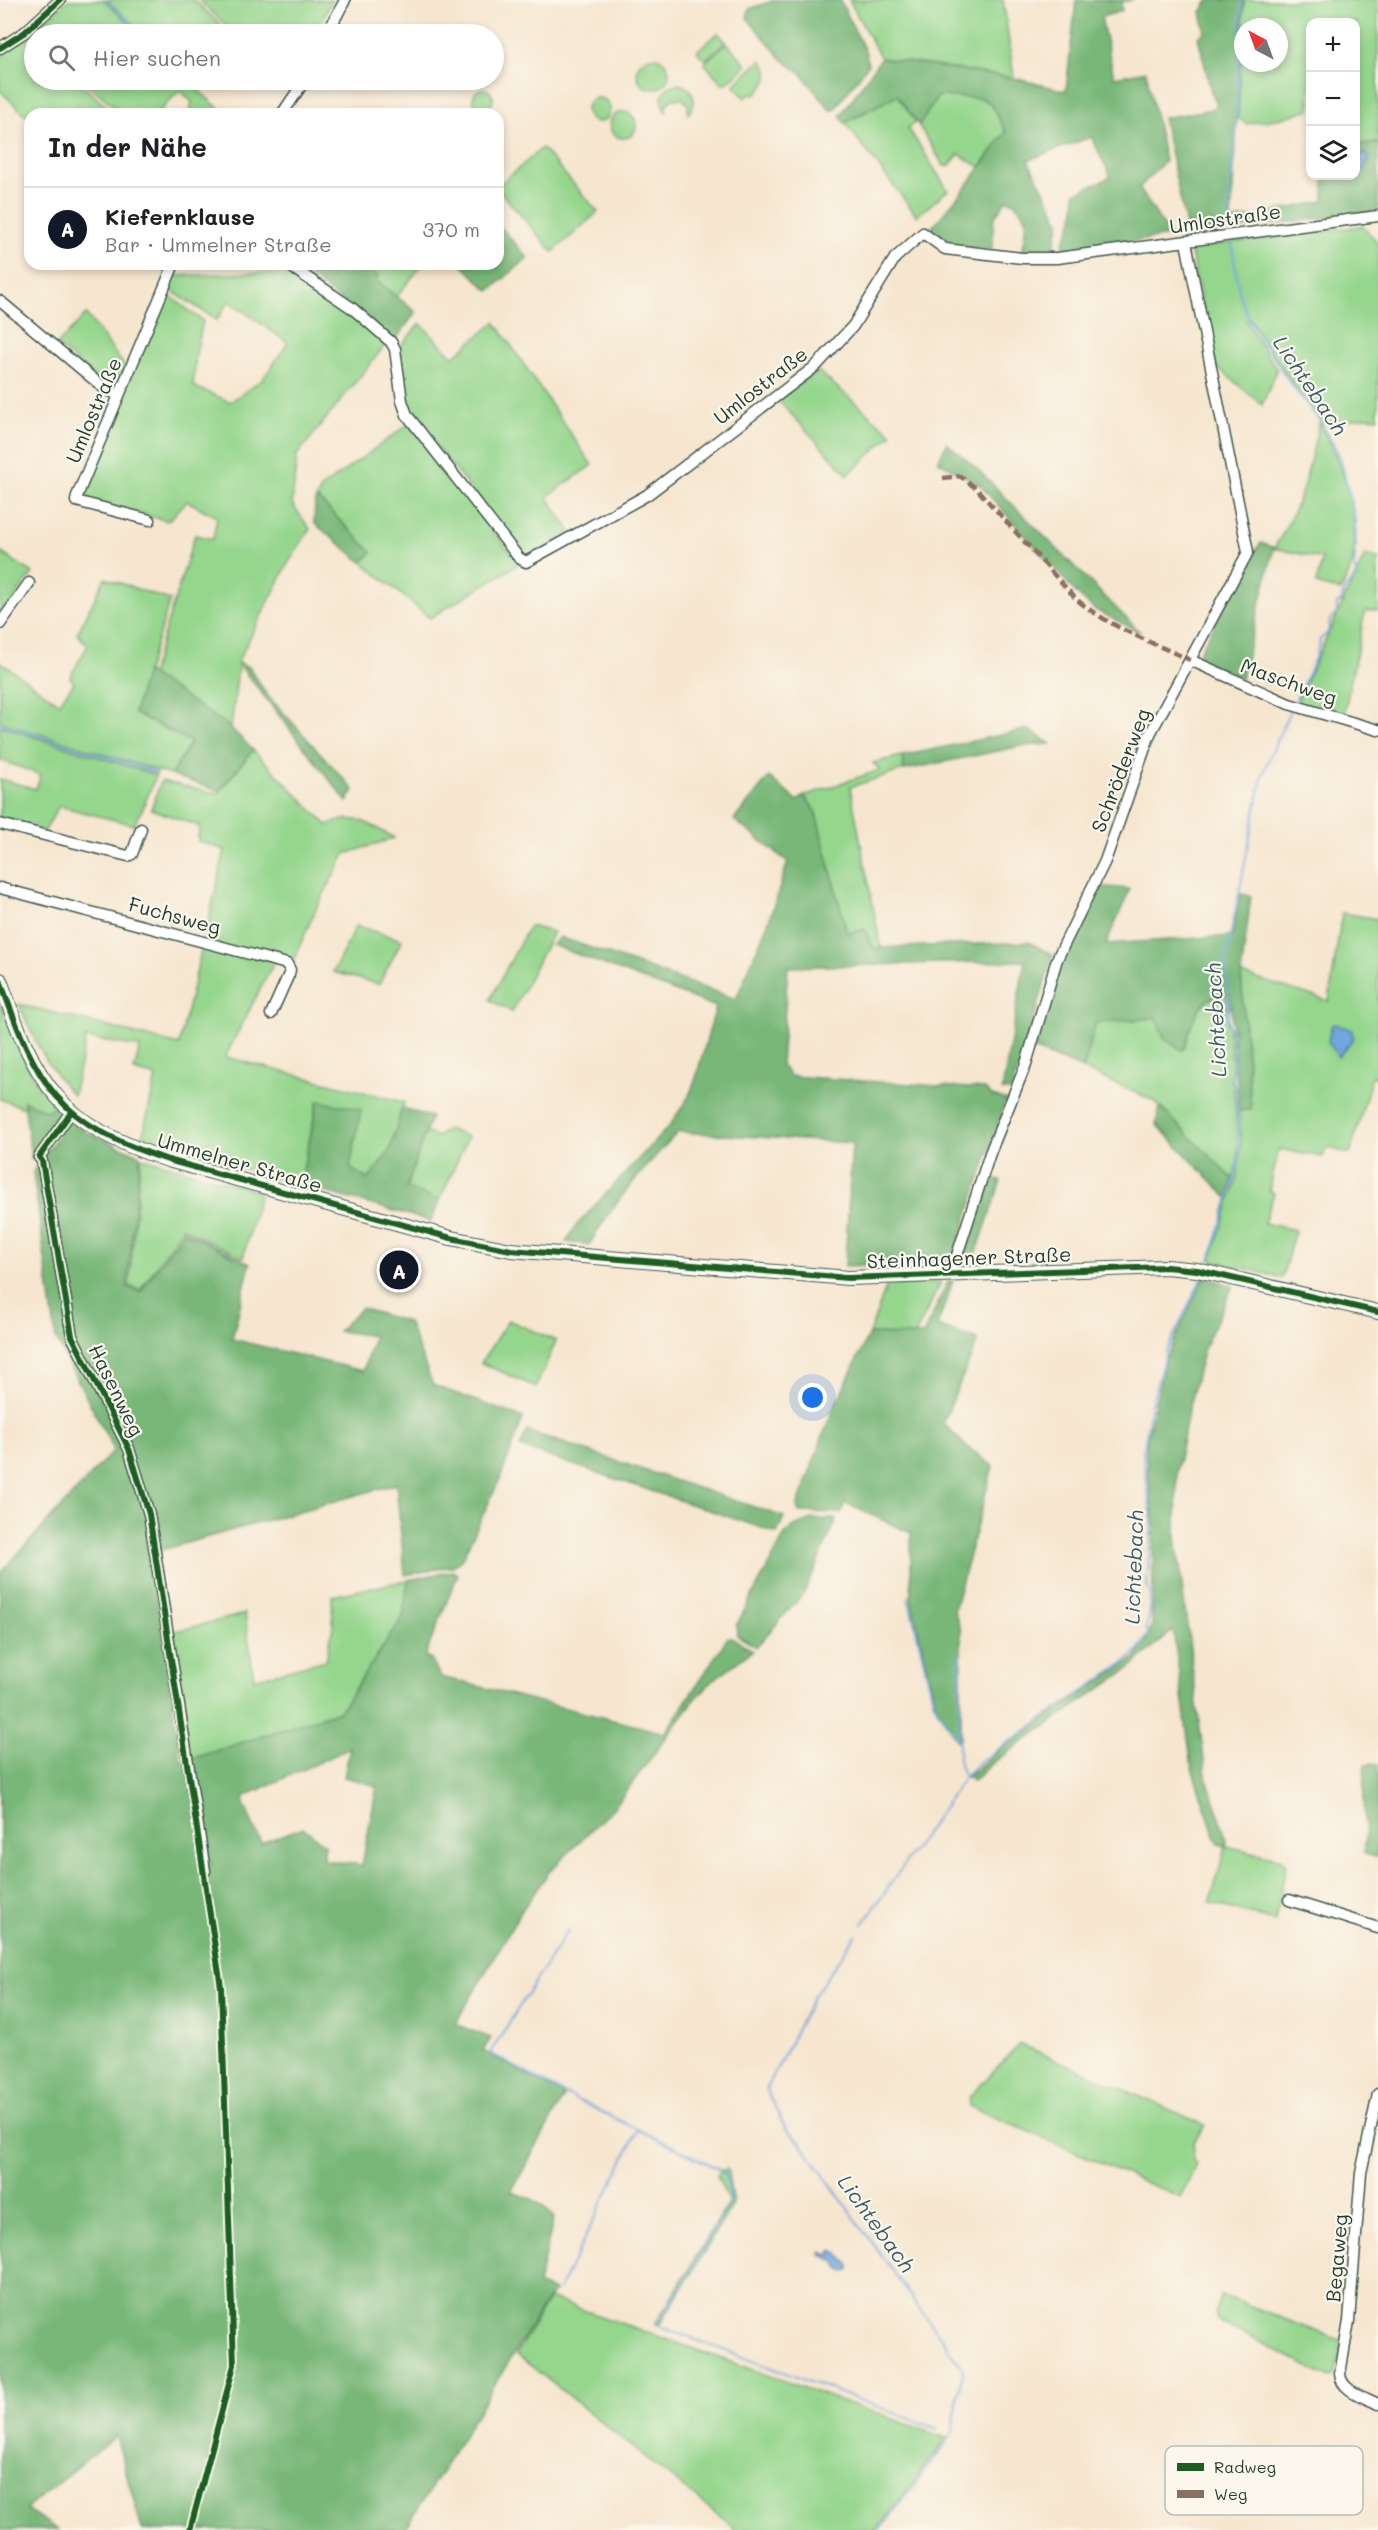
<!DOCTYPE html>
<html lang="de">
<meta charset="utf-8">
<style>
body{margin:0;font-family:Mali,sans-serif;background:#f6f6f6;color:#202124}
.controls{position:absolute;right:18px;top:18px;display:grid;overflow:hidden;border-radius:12px;box-shadow:0 3px 9px #0003}
.controls button{width:54px;height:54px;display:grid;place-items:center;padding:0;border:0;border-bottom:2px solid #e0e0e0;background:#fff;color:#202124;font:30px sans-serif}
.compass{position:absolute;left:1234px;top:18px;width:54px;height:54px;border-radius:50%;background:#fff;box-shadow:0 3px 9px #0003;rotate:319deg}
.you{position:absolute;left:813px;top:1398px;width:21px;height:21px;margin:-15px;border:4px solid #fff;border-radius:50%;background:#1a73e8;box-shadow:0 0 0 9px #1a73e833}
.badge{display:grid;place-items:center;width:39px;height:39px;border-radius:50%;background:#111827;color:#fff;font-size:20px;font-weight:700}
.pin{position:absolute;translate:-50% -50%;border:3px solid #fff;box-shadow:0 2px 6px #0006}
.list{margin:0;padding:0;list-style:none}
h2{display:flex;justify-content:space-between;align-items:center;height:78px;margin:0;padding:0 24px;font-size:26px}
h2 small{font-size:20px;font-weight:400;color:#757577}
.list li{display:grid;grid-template-columns:39px 1fr auto;gap:18px;align-items:center;box-sizing:border-box;height:84px;padding:0 24px;border-top:2px solid #e0e0e0}
.list b{display:block;font-size:22px;white-space:nowrap}
.list p{margin:0;font-size:20px;white-space:nowrap;color:#757577}
.list em{font-size:20px;font-style:normal;color:#757577}
.icon{flex:none;width:33px;height:33px;fill:none;stroke:currentColor;stroke-width:2;stroke-linecap:round;stroke-linejoin:round}
.map{position:relative;flex:none;width:1378px;height:2530px;overflow:hidden}
.search{position:absolute;background:#fff;box-shadow:0 3px 9px #0003;left:24px;top:24px;width:480px;height:66px;display:flex;align-items:center;gap:15px;box-sizing:border-box;padding:0 21px;border-radius:33px;color:#757577;font-size:22px}
.panel{position:absolute;background:#fff;box-shadow:0 3px 9px #0003;left:24px;top:108px;width:480px;height:162px;border-radius:18px}
.map>svg:first-child{display:block}
.green{fill:#95d68d;stroke:#5a8a60;stroke-width:1.5;fill-rule:evenodd}
.forest{fill:#78b778;stroke:#4c7a56;stroke-width:1.5;fill-rule:evenodd}
.water{fill:#71a6de;stroke:#487289;stroke-width:1.5}
.lines{fill:none;stroke-linecap:round;stroke-linejoin:round}
.stream{stroke:#71a6de;stroke-width:2}
.minor-casing{stroke:#3f564b;stroke-width:13}
.major-casing{stroke:#3f564b;stroke-width:16}
.minor{stroke:#fff;stroke-width:10}
.major{stroke:#fff;stroke-width:14}
.quiet{stroke:#8d6e63;stroke-width:4.5;stroke-dasharray:9 4.5;stroke-linecap:butt}
.cycleway-casing{stroke:#fbf7ec;stroke-width:10}
.cycleway{stroke:#1b5e20;stroke-width:6}
.labels{text-anchor:middle;dominant-baseline:central;stroke-width:4.5;stroke-linejoin:round;paint-order:stroke}
.street-label{font-size:20px;fill:#1f3d34;stroke:#fbf7ec}
.water-label{font-size:21px;font-style:italic;fill:#385c67;stroke:#fbf7ec}
.key{fill:#fbf7ec;stroke:#b9bfb5;stroke-width:1.5}
.key-label{font-size:16px;fill:#1f3d34}
</style>
<div class="map">
<svg width="1378" height="2530" viewBox="0 0 1378 2530">
<rect width="100%" height="100%" fill="#fbf7ec"/>
<filter id="ink" filterUnits="userSpaceOnUse"><feTurbulence type="fractalNoise" baseFrequency=".0167" numOctaves="2"/><feDisplacementMap in="SourceGraphic" scale="12" xChannelSelector="R" yChannelSelector="G"/><feConvolveMatrix kernelMatrix="1 2 1 2 8 2 1 2 1" color-interpolation-filters="sRGB"/></filter>
<filter id="wash" filterUnits="userSpaceOnUse"><feTurbulence type="fractalNoise" baseFrequency=".008" numOctaves="4" result="noise"/><feDisplacementMap in="SourceGraphic" scale="24" xChannelSelector="R" yChannelSelector="G"/><feGaussianBlur stdDeviation="1.35" result="paint"/><feColorMatrix in="noise" values="0 0 0 0 0 0 0 0 0 0 0 0 0 0 0 0 0 1.4 0 .05"/><feComposite in="paint" operator="in"/></filter>
<g filter="url(#wash)">
<rect width="100%" height="100%" fill="#f6e6cf"/>
<g class="green">
<path d="M68,0H104L140,34H34V37L31,33Z"/>
<path d="M107,0H194L230,34H144Z"/>
<path d="M199,0H332L316,34H235Z"/>
<path d="M849,0H1003L1014,78L881,58Z"/>
<path d="M1244,0H1378V143L1356,145V22H1310V109L1282,118L1246,124L1238,118ZM1243,27H1279V63H1243Z"/>
<path d="M718,33L726,42L705,60L697,51Z"/>
<path d="M26,37L34,44V80H76L115,114H30V119L0,91V56Z"/>
<path d="M727,43L747,65L727,83L723,84L705,64L706,61Z"/>
<circle cx="653" cy="73" r="16"/>
<path d="M761,60C773,74 767,84 755,95L749,94L745,98L734,85Z"/>
<path d="M83,80H187L225,114H189L192,102L180,90L157,114H123Z"/>
<path d="M679,84C694,88 699,102 688,114V104L681,98L670,100L666,106V112C657,99 663,86 679,84Z"/>
<circle cx="483" cy="99" r="10"/>
<path d="M897,94L916,122L908,128L948,190L917,216L845,123Z"/>
<path d="M938,96L981,98L991,104L1006,132L980,167L959,154L949,166H944L919,126Z"/>
<circle cx="598" cy="110" r="12"/>
<circle cx="623" cy="125" r="13"/>
<path d="M542,148L598,212L553,252L498,189V186Z"/>
<path d="M1362,226L1378,242V418L1366,417L1325,424L1290,380L1249,318L1246,321L1277,370L1262,405L1215,365L1190,248Z"/>
<path d="M360,264H423L396,297L375,280L378,276Z"/>
<path d="M285,266L347,309L386,344L297,455L292,504L310,529L290,560L239,659L231,728L151,675L195,535L213,539L217,517L187,501L168,521L80,498L164,296H170L203,321L196,353L193,386L230,402L263,379L288,343L229,301L217,320L170,290L168,284L173,276L283,272Z"/>
<path d="M86,314L126,368L117,389L104,385L57,345Z"/>
<path d="M495,322L592,465L547,497L571,532L528,556L523,555L414,418L405,392L400,347L420,323L453,357Z"/>
<path d="M818,371L892,434L848,475L777,399Z"/>
<path d="M1319,423C1343,463 1365,523 1350,570C1348,578 1343,585 1340,591L1316,584L1322,559L1274,548C1302,504 1308,473 1319,423Z"/>
<path d="M409,424L518,562L517,565L430,618L362,562L372,552L318,499L315,501L322,487Z"/>
<path d="M0,552L33,573L0,618Z"/>
<path d="M1365,555L1378,558V611H1365L1344,715L1296,703Z"/>
<path d="M105,578L170,600L134,713L191,742L171,775L0,722V662L59,703L74,683L70,677L88,645L77,634Z"/>
<path d="M0,726L156,775L143,808L134,825L59,806L44,832L0,821V779L36,789L41,775L0,760Z"/>
<path d="M253,750L327,825C356,812 369,824 394,838L345,854L316,909L292,963L277,957L225,1057L404,1102L390,1150L369,1180L350,1168L317,1102L300,1185L142,1139L156,1077L134,1071L140,1047L86,1038L73,1095C47,1068 33,1037 19,1004L179,1045L225,850L198,841L199,826L151,809L161,781L218,794Z"/>
<path d="M902,756L904,770L850,787L881,948H873L847,934L815,810L804,796L880,770L873,763Z"/>
<path d="M1342,913L1378,919V1078L1372,1076L1350,1154L1327,1147L1323,1157L1279,1149L1269,1191L1274,1193L1264,1223L1295,1230L1282,1278L1211,1260L1238,1175L1241,1143L1239,1111L1251,1109L1241,974L1329,1001Z"/>
<path d="M356,926L402,940L379,984L333,972Z"/>
<path d="M529,926L553,932L512,1012L490,1000Z"/>
<path d="M1226,993L1238,1139V1162L1233,1179L1152,1100L1083,1069L1096,1022L1156,1018L1165,1039L1185,1047C1192,1019 1195,1000 1226,993Z"/>
<path d="M0,999C13,1038 27,1073 54,1105L47,1112L24,1101V1108L0,1099Z"/>
<path d="M447,1129L468,1137L440,1200L406,1189L425,1132L437,1137Z"/>
<path d="M141,1157L260,1192L243,1258L183,1228L140,1290L129,1286Z"/>
<path d="M941,1282L915,1335L869,1334L887,1285Z"/>
<path d="M508,1320L556,1341L536,1387L481,1363Z"/>
<path d="M408,1580L403,1617L340,1711L189,1760L172,1632L245,1614L254,1679L326,1660L333,1627L332,1596Z"/>
<path d="M1226,1846L1282,1859L1286,1866L1275,1921L1210,1903Z"/>
<path d="M1020,2044L1205,2125L1194,2142L1193,2162L1196,2164L1181,2198L969,2106L970,2096Z"/>
<path d="M727,2169L733,2204L659,2326L655,2325L729,2202L717,2176L720,2171Z"/>
<path d="M1221,2295L1342,2341L1335,2375L1331,2378L1221,2323C1212,2315 1217,2305 1221,2295Z"/>
<path d="M549,2298L947,2438L877,2530H733V2527L516,2354Z"/>
</g>
<g class="forest">
<path d="M775,0H840L866,53L868,65L834,110H830L801,73L783,60L747,18L749,9Z"/>
<path d="M1076,0H1133L1121,2L1122,11L1101,17L1114,77L1146,71L1165,161L1139,188L1170,236L1062,252C1062,243 1067,236 1070,228C1075,216 1076,205 1075,193L1111,177L1091,137L1028,160L1060,222L1052,255L1022,254C1026,226 1035,215 1007,199L994,218L992,250L951,247L928,232L966,187L1006,132L991,104L981,98L938,96L919,126L897,95L845,123L840,116L881,58L1014,78L1066,91Z"/>
<path d="M1209,0H1244L1231,221L1324,201V176H1356V145L1378,143V211L1188,235L1163,118L1213,109L1217,104L1211,91L1198,37L1205,32L1201,12Z"/>
<path d="M498,224L528,258L489,291L461,264H498Z"/>
<path d="M298,264H360L378,276L376,280L416,312L394,342L297,266Z"/>
<path d="M947,443L973,465L1141,633L1094,609L1079,596L980,485L938,461Z"/>
<path d="M318,499L372,552L362,562L314,523L315,501Z"/>
<path d="M1261,543L1274,548L1241,679L1197,658L1198,655L1253,554Z"/>
<path d="M238,663L249,667L268,696L354,790L347,802Z"/>
<path d="M146,671L231,728L253,750L219,791L171,775L191,742L134,713Z"/>
<path d="M1028,729L1050,744L1022,746L904,770L902,756Z"/>
<path d="M769,777L797,801L804,796L815,810L847,933L865,929L873,948L1029,942L1053,955L1020,1065L1010,1091L1002,1090L1025,961L788,967L781,1065L790,1076L985,1089L992,1096L1006,1100L952,1262L845,1266L852,1143L678,1132C644,1167 614,1202 589,1245L566,1242L576,1226L670,1125L688,1098L695,1081L716,1007L552,945L560,937L736,999L768,923L788,862L734,820Z"/>
<path d="M1098,886L1130,889L1106,944L1232,936L1241,894L1251,896L1241,974L1251,1109L1239,1111L1230,994C1198,992 1192,1022 1185,1047L1182,1050L1165,1039L1155,1018L1096,1023L1083,1069L1033,1049L1060,963Z"/>
<path d="M24,1101L47,1111L54,1105L63,1113L31,1159Z"/>
<path d="M318,1101L361,1109L350,1168L368,1180L390,1150L402,1108L431,1117L406,1188L440,1200L431,1221L300,1185Z"/>
<path d="M1160,1107L1233,1179L1228,1198L1156,1124Z"/>
<path d="M69,1119L88,1133L140,1155L127,1287L140,1292L184,1231L250,1264L232,1339L363,1371L374,1336L338,1331L361,1308L408,1322L433,1385L523,1418L500,1479L462,1559L453,1566L405,1575L396,1484L151,1553L181,1762L340,1711L403,1617L408,1580L452,1571L458,1574L425,1656L430,1658L441,1677L665,1733L728,1637L733,1638L752,1651L712,1681L692,1703L615,1806L549,1872L522,1910L455,2024L491,2038L483,2051L565,2095L511,2192C529,2197 542,2202 554,2217L538,2285L555,2291L548,2298L405,2530H142L116,2436L26,2509L58,2530H0V1573L114,1450L56,1339L33,1172ZM350,1748L344,1777L377,1786L362,1865L324,1860V1844L303,1827L261,1843L244,1804L245,1796Z"/>
<path d="M989,1177L1001,1181L974,1260L962,1262Z"/>
<path d="M1204,1277L1233,1286L1204,1348L1189,1407L1177,1469L1176,1537L1206,1776L1227,1840L1226,1846L1219,1844L1215,1837L1192,1768L1173,1630L1130,1668L994,1762L973,1781L967,1777L998,1751L1136,1657L1144,1646L1152,1626L1154,1522L1146,1455L1147,1438L1165,1360Z"/>
<path d="M953,1281L937,1326L978,1340L943,1423L964,1444L993,1466L954,1610L961,1630V1739L956,1740L935,1703L911,1600V1533L845,1503L841,1513L799,1512L797,1507L829,1419L869,1334L923,1335L948,1282Z"/>
<path d="M527,1431L784,1517L777,1533L520,1447Z"/>
<path d="M811,1519H837L804,1593L756,1647L737,1635L736,1626L786,1533L793,1527Z"/>
<path d="M1378,1764V1845L1376,1857L1364,1854C1369,1824 1360,1795 1365,1765Z"/>
</g>
<g class="water">
<path d="M1365,153L1370,157C1367,168 1356,178 1345,179L1341,177L1356,176V158Z"/>
<path d="M1333,1024L1351,1029L1354,1038L1338,1057L1328,1041L1331,1027Z"/>
<path d="M833,2250L850,2265V2269L846,2272L839,2269L835,2261L821,2255L822,2251L828,2255Z"/>
</g>
<g class="lines">
<g class="stream">
<path d="M106,0L142,34"/>
<path d="M189,80L199,89"/>
<path d="M1236,117L1242,0"/>
<path d="M1230,228L1228,211L1236,123"/>
<path d="M1232,244L1240,297L1250,322L1293,387L1321,422L1340,457L1355,520L1356,547"/>
<path d="M1296,700C1302,684 1320,654 1320,639L1328,633L1330,619L1337,614V604L1341,602L1345,589L1358,575L1354,568L1355,553"/>
<path d="M0,724L157,773"/>
<path d="M1210,1260L1239,1164L1237,1109L1234,1084L1231,1080L1234,1071L1231,1028L1227,1024L1229,1007L1226,958L1262,777C1270,754 1281,733 1290,710"/>
<path d="M908,1597L934,1703L959,1744V1765L965,1777"/>
<path d="M959,1742L960,1652"/>
<path d="M963,1779L978,1763L1124,1663L1139,1650L1148,1634L1146,1628L1150,1614V1593L1147,1586L1152,1520L1143,1454L1151,1405L1166,1351L1203,1276"/>
<path d="M863,1924L961,1782"/>
<path d="M568,1930L490,2053L569,2096L719,2169C728,2177 731,2193 729,2205L658,2326L938,2429"/>
<path d="M856,1935L813,1997L766,2090L786,2129L800,2142L963,2369L952,2432L948,2441L880,2530"/>
<path d="M559,2290L638,2130"/>
</g>
</g>
</g>
<g filter="url(#ink)">
<g class="lines">
<defs>
<g id="minor">
<path d="M327,34L345,0"/>
<path d="M0,48L25,32L60,0"/>
<path d="M282,114L305,80"/>
<path d="M287,264L352,308L391,342L395,349L402,401L407,415L519,558L526,562L647,495L816,366L853,326L895,258L923,233L945,249L1022,258H1057L1378,216"/>
<path d="M0,301L104,388L118,395"/>
<path d="M150,520L76,501L77,496L174,264"/>
<path d="M0,624L29,583"/>
<path d="M1190,660L1289,704L1378,730"/>
<path d="M0,824L128,856L132,854L141,829"/>
<path d="M0,888L287,964L290,970L289,974L271,1014"/>
<path d="M71,1112L39,1157L42,1161L72,1336L129,1449L149,1514L205,1871"/>
<path d="M951,1274L990,1153L1026,1064L1057,959L1105,861L1150,734L1248,552L1186,242"/>
<path d="M1289,1900L1378,1928"/>
<path d="M1378,2094L1361,2173L1349,2321L1340,2374C1341,2391 1365,2397 1378,2404"/>
</g>
<path id="major" d="M0,980C37,1086 57,1123 168,1160L451,1238L511,1250L848,1278L1166,1267L1197,1270L1378,1312"/>
</defs>
<use href="#minor" class="minor-casing"/>
<use href="#major" class="major-casing"/>
<use href="#minor" class="minor"/>
<use href="#major" class="major"/>
<path class="quiet" d="M943,478L960,476L976,488L1076,599C1109,627 1151,642 1190,660"/>
<defs>
<g id="cycleway">
<path d="M0,48L25,32L60,0"/>
<path d="M0,980C37,1086 57,1123 168,1160L451,1238L511,1250L848,1278L1166,1267L1197,1270L1378,1312"/>
<path d="M71,1112L39,1157L42,1161L72,1336L129,1449L149,1514L221,1987L234,2365L190,2530"/>
</g>
</defs>
<use href="#cycleway" class="cycleway-casing"/>
<use href="#cycleway" class="cycleway"/>
</g>
</g>
<g class="labels">
<g class="street-label">
<text transform="translate(1225 218) rotate(-8)">Umlostraße</text>
<text transform="translate(760 385) rotate(-38)">Umlostraße</text>
<text transform="translate(93 410) rotate(-67)">Umlostraße</text>
<text transform="translate(1289 681) rotate(20)">Maschweg</text>
<text transform="translate(1120 770) rotate(-69)">Schröderweg</text>
<text transform="translate(175 915) rotate(15)">Fuchsweg</text>
<text transform="translate(240 1162) rotate(16)">Ummelner Straße</text>
<text transform="translate(969 1257) rotate(-2)">Steinhagener Straße</text>
<text transform="translate(117 1390) rotate(64)">Hasenweg</text>
<text transform="translate(1336 2258) rotate(-85)">Begaweg</text>
</g>
<g class="water-label">
<text transform="translate(1311 385) rotate(56)">Lichtebach</text>
<text transform="translate(1215 1020) rotate(-93)">Lichtebach</text>
<text transform="translate(1133 1567) rotate(-88)">Lichtebach</text>
<text transform="translate(877 2223) rotate(54)">Lichtebach</text>
</g>
</g>
<rect x="1165" y="2446" width="198" height="69" rx="9" class="key"/>
<rect x="1177" y="2463" width="27" height="8" fill="#1b5e20"/>
<rect x="1177" y="2490" width="27" height="8" fill="#8d6e63"/>
<g class="key-label">
<text x="1214" y="2473">Radweg</text>
<text x="1214" y="2500">Weg</text>
</g>
</svg>
<div class="controls">
<button>+</button>
<button>−</button>
<button><svg class="icon" aria-label="layers" viewBox="0 0 24 24"><path d="M12 4l9 5-9 5-9-5zM3 14l9 5 9-5"/></svg></button>
</div>
<svg class="compass" viewBox="-18 -18 36 36"><path d="M0-13l5 13h-10z" fill="#e53935"/><path d="M0 13l5-13h-10z" fill="#757577"/></svg>
<div class="you"></div>
<div class="pin badge" style="left:399px;top:1270px">A</div>
<div class="search"><svg class="icon" aria-label="search" viewBox="0 0 24 24"><circle cx="10" cy="10" r="6"/><path d="M15 15l6 6"/></svg>Hier suchen</div>
<section class="panel">
<h2>In der Nähe<small></small></h2>
<ul class="list">
<li><span class="badge">A</span><div><b>Kiefernklause</b><p>Bar · Ummelner Straße</p></div><em>370 m</em></li>
</ul>
</section>
</div>
